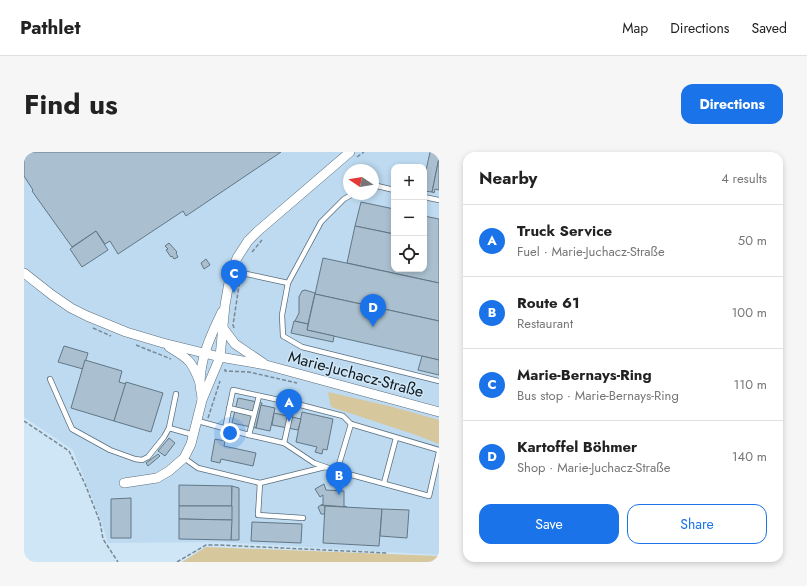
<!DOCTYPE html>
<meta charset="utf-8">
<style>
body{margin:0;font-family:Jost,sans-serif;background:#f6f6f6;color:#222}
.controls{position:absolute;right:12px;top:12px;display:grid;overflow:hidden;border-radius:8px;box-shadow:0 2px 6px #0003}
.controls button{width:36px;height:36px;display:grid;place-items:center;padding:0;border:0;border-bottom:1px solid #e0e0e0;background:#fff;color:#222;font:20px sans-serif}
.compass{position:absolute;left:319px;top:12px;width:36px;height:36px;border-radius:50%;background:#fff;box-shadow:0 2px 6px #0003;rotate:282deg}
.you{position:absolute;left:206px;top:281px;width:14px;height:14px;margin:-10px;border:3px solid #fff;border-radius:50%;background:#1a73e8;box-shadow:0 0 0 6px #1a73e833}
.badge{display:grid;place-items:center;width:26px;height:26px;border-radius:50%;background:#1a73e8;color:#fff;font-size:13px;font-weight:700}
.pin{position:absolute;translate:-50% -33px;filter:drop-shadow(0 1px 2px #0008)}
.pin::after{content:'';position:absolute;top:21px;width:14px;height:12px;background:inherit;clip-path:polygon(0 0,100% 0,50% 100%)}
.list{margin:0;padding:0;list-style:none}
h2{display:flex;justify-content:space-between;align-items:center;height:52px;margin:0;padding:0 16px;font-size:17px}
h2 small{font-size:13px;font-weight:400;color:#767676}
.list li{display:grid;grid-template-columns:26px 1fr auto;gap:12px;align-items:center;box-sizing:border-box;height:72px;padding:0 16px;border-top:1px solid #e0e0e0}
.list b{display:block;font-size:15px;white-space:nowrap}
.list p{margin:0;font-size:13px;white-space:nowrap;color:#767676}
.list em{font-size:13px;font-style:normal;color:#767676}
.actions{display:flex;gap:8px;padding:12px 16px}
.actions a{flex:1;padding:9px 0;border:1px solid #1a73e8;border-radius:12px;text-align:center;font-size:14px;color:#1a73e8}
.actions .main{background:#1a73e8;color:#fff}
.icon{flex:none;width:22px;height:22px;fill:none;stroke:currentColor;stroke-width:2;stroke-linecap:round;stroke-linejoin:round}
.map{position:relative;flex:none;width:415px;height:410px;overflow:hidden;border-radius:12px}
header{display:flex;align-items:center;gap:24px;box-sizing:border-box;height:56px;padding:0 20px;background:#fff;border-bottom:1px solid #e0e0e0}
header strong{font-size:19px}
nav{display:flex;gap:22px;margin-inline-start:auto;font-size:14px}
.intro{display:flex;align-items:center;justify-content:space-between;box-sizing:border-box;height:96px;padding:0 24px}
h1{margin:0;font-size:28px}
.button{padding:10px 18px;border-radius:12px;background:#1a73e8;color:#fff;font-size:14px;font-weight:700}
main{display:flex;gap:24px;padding:0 24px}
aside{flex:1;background:#fff;border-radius:12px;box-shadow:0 2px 6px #0003}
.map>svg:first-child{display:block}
.built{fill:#bddaf0;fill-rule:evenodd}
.green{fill:#d7c79d}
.building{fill:#aac0d0;stroke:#627786}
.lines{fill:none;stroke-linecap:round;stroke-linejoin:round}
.service-casing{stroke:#5b6f7e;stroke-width:6}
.minor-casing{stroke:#5b6f7e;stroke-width:10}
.path{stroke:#778793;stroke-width:1.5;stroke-dasharray:4 2;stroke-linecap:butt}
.service{stroke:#fff;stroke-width:4.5}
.minor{stroke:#fff;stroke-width:9}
.labels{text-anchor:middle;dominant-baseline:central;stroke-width:3;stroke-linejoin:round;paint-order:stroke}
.street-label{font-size:16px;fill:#10181e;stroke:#cfe6f6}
</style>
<header>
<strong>Pathlet</strong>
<nav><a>Map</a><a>Directions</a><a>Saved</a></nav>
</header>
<div class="intro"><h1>Find us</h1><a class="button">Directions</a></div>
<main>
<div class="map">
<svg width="415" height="410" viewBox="0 0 415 410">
<rect width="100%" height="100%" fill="#cfe6f6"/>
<path class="built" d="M0,0H415V403L197,390L84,391L77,369L49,298L0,265ZM370,15H400V117H370ZM325,18H349V42H325Z"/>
<g class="green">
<path d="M304,240L369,255L415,268V292L392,283L307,255Z"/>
<path d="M182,395L415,404V410H158Z"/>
</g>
<g class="building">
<path d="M0,0H257L162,64L159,59L94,102L86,89L81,92L72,79L48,95L8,39L9,38L0,24Z"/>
<path d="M406,0H415V6L408,40L400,39V28Z"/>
<path d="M415,6V38L411,37L410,41L408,40Z"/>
<path d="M337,50L370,57V82L331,74Z"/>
<path d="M400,64L415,67V131L323,111L331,74L370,82V117H400Z"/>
<path d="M72,79L84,98L58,115L46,97Z"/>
<path d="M145,91L153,100L152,101L154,105L150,107L148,104L147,105L142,98L144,97L141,94Z"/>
<path d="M299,106L415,131V169L291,142Z"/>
<path d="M182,107L186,113L180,117L177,111Z"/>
<path d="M281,138L291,141L284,172L271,169L275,161V145L278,139Z"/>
<path d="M291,142L415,169V208L283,178Z"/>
<path d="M270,169L284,172L283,178L310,184L309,190L267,181Z"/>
<path d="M40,194L64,201L59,217L34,210Z"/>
<path d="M398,204L415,208V223L394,218Z"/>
<path d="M61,208L98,219L95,230L102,232L90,269L47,256Z"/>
<path d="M102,230L139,241L127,280L90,269Z"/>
<path d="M214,246L238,251L232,276L208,271Z"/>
<path d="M237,253L251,256L246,279L232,276Z"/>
<path d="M278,260L309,267L303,298L299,297L298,302L291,300L293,295L272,290Z"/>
<path d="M250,261L277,267L274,278L248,273Z"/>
<path d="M145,286L151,291L141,304L134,299Z"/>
<path d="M191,287L201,289L200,294L232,301L229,314L197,307L196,311L187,309Z"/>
<path d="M134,302L136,304L124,314L122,311Z"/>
<path d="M300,332L302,338L320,339V354L323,355L297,353H299V343L296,345L291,337Z"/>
<path d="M155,333L208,334V354H155Z"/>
<path d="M208,334L215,336V388H207Z"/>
<path d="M107,346V386H87V347Z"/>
<path d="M297,353L301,354V362H297L294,355Z"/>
<path d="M155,354H208V368L155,367Z"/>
<path d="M301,354L358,357L355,394L299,391Z"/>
<path d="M358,357L385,358L383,386L356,384Z"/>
<path d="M155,367L208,368L207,388L155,387Z"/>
<path d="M228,370L278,372L277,391L227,389Z"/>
</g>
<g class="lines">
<defs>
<g id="service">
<path d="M349,33L370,38"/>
<path d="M329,42L320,47L297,70L264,131L258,163L259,184L278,195L415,229"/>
<path d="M400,45L415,48"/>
<path d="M209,119L264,131"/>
<path d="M26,227L48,277L86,298L111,307L118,308L124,305L140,285L145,276L152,242"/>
<path d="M205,256L230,262"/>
<path d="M174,269L225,283L260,291L290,311L313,319L405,344L415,300"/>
<path d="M145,276L170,283"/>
<path d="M201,277L209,238L269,251L319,264L327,272L415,298"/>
<path d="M225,283L235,244"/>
<path d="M260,291L269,251"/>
<path d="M160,306L174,316L236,331L301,315"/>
<path d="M313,319L327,272"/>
<path d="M236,331L234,363L279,366"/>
<path d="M360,331L372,286"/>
</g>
<g id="minor">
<path d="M0,121L28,143L47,156L63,164L102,180L139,191L196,205L242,213L415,260"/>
<path d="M199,176L211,192L239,211"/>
<path d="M145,195C165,207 168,209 176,231"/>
<path d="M178,247C178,242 176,237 176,232C176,206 187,183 198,160"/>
<path d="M100,331L133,326L145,319L160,306L167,292L178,248L196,205L201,153L206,125L213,106L224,89L234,79L326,0"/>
</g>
</defs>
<use href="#service" class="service-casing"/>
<use href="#minor" class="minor-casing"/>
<g class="path">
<path d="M333,5L340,0"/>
<path d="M228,100L238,88"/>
<path d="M69,176L87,184"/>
<path d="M210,176L209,173L216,127"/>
<path d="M112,193L147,207"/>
<path d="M201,217V219L225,220L273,231"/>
<path d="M184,266L196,229"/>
<path d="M0,269L45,299L61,332L76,370L79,387L94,410"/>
<path d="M153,410L182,393H195L364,401"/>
</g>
<use href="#service" class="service"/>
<use href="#minor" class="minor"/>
</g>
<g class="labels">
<g class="street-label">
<text transform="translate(332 222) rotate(15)">Marie-Juchacz-Straße</text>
</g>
</g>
</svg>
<div class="controls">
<button>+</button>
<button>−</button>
<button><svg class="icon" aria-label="locate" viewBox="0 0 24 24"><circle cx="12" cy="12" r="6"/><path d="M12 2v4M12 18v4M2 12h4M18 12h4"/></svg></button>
</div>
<svg class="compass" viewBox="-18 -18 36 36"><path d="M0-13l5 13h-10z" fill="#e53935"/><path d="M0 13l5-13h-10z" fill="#767676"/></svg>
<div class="you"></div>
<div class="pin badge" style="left:265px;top:270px">A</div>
<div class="pin badge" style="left:315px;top:343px">B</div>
<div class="pin badge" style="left:210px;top:141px">C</div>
<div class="pin badge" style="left:349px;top:175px">D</div>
</div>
<aside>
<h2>Nearby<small>4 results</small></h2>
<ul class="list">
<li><span class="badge">A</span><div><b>Truck Service</b><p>Fuel · Marie-Juchacz-Straße</p></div><em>50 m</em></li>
<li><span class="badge">B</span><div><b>Route 61</b><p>Restaurant</p></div><em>100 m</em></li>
<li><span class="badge">C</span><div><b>Marie-Bernays-Ring</b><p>Bus stop · Marie-Bernays-Ring</p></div><em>110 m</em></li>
<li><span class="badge">D</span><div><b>Kartoffel Böhmer</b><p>Shop · Marie-Juchacz-Straße</p></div><em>140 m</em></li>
</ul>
<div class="actions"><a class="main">Save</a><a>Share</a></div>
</aside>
</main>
